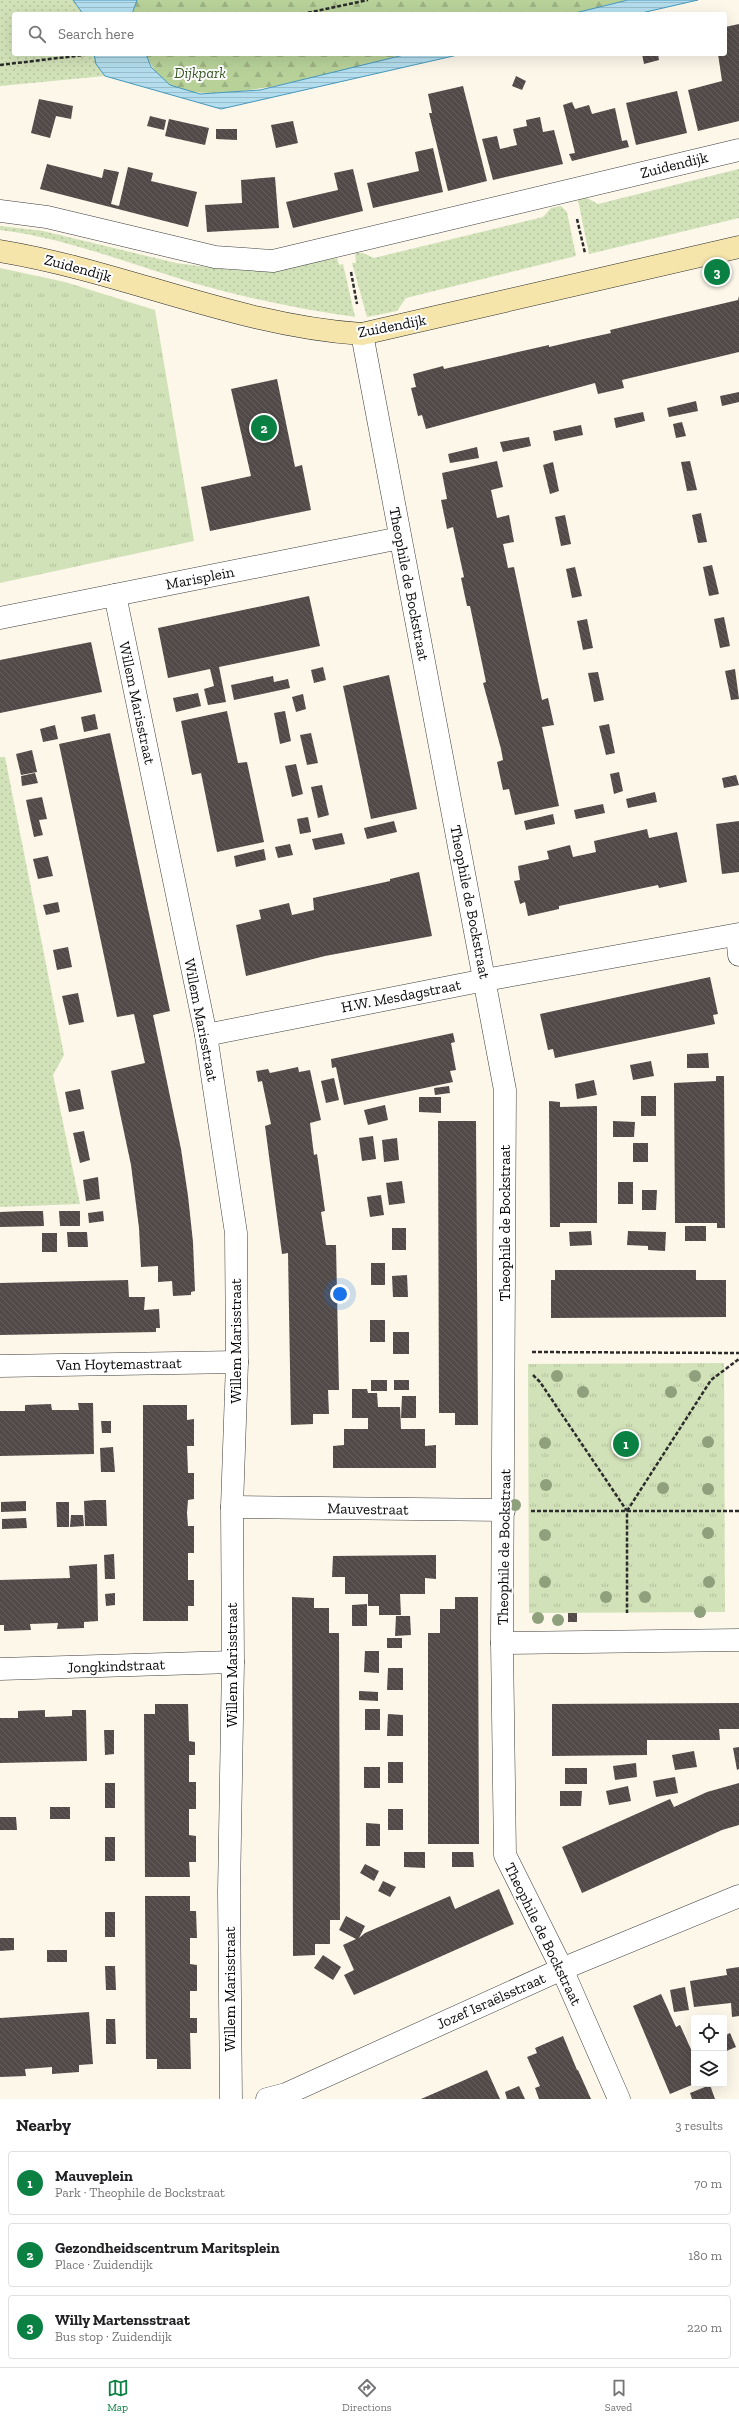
<!DOCTYPE html>
<meta charset="utf-8">
<style>
body{margin:0;font-family:"Zilla Slab",serif;background:#f6f6f6;color:#202124}
.controls{position:absolute;right:12px;bottom:12px;display:grid;overflow:hidden;border-radius:4px;box-shadow:0 4px 16px #0002}
.controls button{width:36px;height:36px;display:grid;place-items:center;padding:0;border:0;border-bottom:1px solid #e0e0e0;background:#fff;color:#202124;font:20px sans-serif}
.you{position:absolute;left:340px;top:1294px;width:14px;height:14px;margin:-10px;border:3px solid #fff;border-radius:50%;background:#1a73e8;box-shadow:0 0 0 6px #1a73e833}
.badge{display:grid;place-items:center;width:26px;height:26px;border-radius:50%;background:#0b8043;color:#fff;font-size:13px;font-weight:700}
.pin{position:absolute;translate:-50% -50%;border:2px solid #fff;box-shadow:0 1px 4px #0006}
.list{margin:0;padding:0;list-style:none}
h2{display:flex;justify-content:space-between;align-items:center;height:52px;margin:0;padding:0 16px;font-size:17px}
h2 small{font-size:13px;font-weight:400;color:#757577}
.list li{display:grid;grid-template-columns:26px 1fr auto;gap:12px;align-items:center;box-sizing:border-box;height:64px;margin:0 8px 8px;padding:0 8px;border:1px solid #e0e0e0;border-radius:4px}
.list b{display:block;font-size:15px;white-space:nowrap}
.list p{margin:0;font-size:13px;white-space:nowrap;color:#757577}
.list em{font-size:13px;font-style:normal;color:#757577}
.icon{flex:none;width:22px;height:22px;fill:none;stroke:currentColor;stroke-width:2;stroke-linecap:round;stroke-linejoin:round}
.map{position:relative;flex:none;width:739px;height:2099px;overflow:hidden}
.search{position:absolute;background:#fff;box-shadow:0 4px 16px #0002;left:12px;right:12px;top:12px;height:44px;display:flex;align-items:center;gap:10px;box-sizing:border-box;padding:0 14px;border-radius:4px;color:#757577;font-size:15px}
.sheet{height:268px;background:#fff}
nav{display:flex;justify-content:space-around;align-items:center;box-sizing:border-box;height:56px;border-top:1px solid #e0e0e0;background:#fff;font-size:11px;color:#757577}
nav a{display:grid;justify-items:center;gap:2px}
nav .on{color:#0b8043}
.map>svg:first-child{display:block}
.grass{fill:url(#grass-dots)}
.forest{fill:url(#forest-firs)}
.park{fill:url(#park-tufts)}
.water{fill:url(#water-rules);stroke:#4498bc}
.building{fill:url(#building-back-hatch)}
.lines{fill:none;stroke-linecap:round;stroke-linejoin:round}
.street-casing{stroke:#3d3d3d;stroke-width:23}
.secondary-casing{stroke:#2c2c2c;stroke-width:23}
.path{stroke:#2c2c2c;stroke-width:2.5;stroke-dasharray:4 2;stroke-linecap:butt}
.street{stroke:#fff;stroke-width:22}
.secondary{stroke:#f5e5ab;stroke-width:22}
.tree{fill:#8ea07c}
.labels{text-anchor:middle;dominant-baseline:central;stroke-width:4;stroke-linejoin:round;paint-order:stroke}
.park-label{font-size:15px;font-style:italic;fill:#345823;stroke:#fff}
.street-label{font-size:15px;fill:#0a0a0a;stroke:#fff}
</style>
<div class="map">
<svg width="739" height="2099" viewBox="0 0 739 2099">
<defs>
<pattern id="grass-dots" width="8" height="8" patternUnits="userSpaceOnUse"><rect width="8" height="8" fill="#d2e2b8"/><path d="M2 2h.1M6 6h.1" fill="none" stroke="#b3c19d" stroke-width="1.8" stroke-linecap="round"/></pattern>
<pattern id="forest-firs" width="22" height="20" patternUnits="userSpaceOnUse"><rect width="22" height="20" fill="#b8d199"/><path d="M5 1l3.5 6h-7zM16 11l3.5 6h-7z" fill="#9db282"/></pattern>
<pattern id="park-tufts" width="24" height="20" patternUnits="userSpaceOnUse"><rect width="24" height="20" fill="#d2e2b8"/><path d="M3 7l-1-3M5 7V3M7 7l1-3M15 17l-1-3M17 17v-4M19 17l1-3" fill="none" stroke="#b3c19d"/></pattern>
<pattern id="water-rules" width="6" height="5" patternUnits="userSpaceOnUse"><rect width="6" height="5" fill="#b4deee"/><path d="M0 2.5h6" fill="none" stroke="#99bdcb"/></pattern>
<pattern id="building-back-hatch" width="6" height="6" patternUnits="userSpaceOnUse"><rect width="6" height="6" fill="#514a48"/><path d="M-1 5l2 2M0 0l6 6M5-1l2 2" fill="none" stroke="#65605e"/></pattern>
</defs>
<rect width="100%" height="100%" fill="#fcf7e9"/>
<g class="grass">
<path d="M0,0H73L83,14H14V54H97L105,76L0,86Z"/>
<path d="M739,169V218L589,254L578,200L585,197L598,204Z"/>
<path d="M561,206L567,212L576,256L406,298L397,311L367,317L352,263H356L355,253H363L374,258L543,217L551,208Z"/>
<path d="M0,226L43,231L176,263L229,270L269,271L337,258L339,265L343,264L355,317C300,309 250,299 197,284C132,265 67,238 0,230Z"/>
<path d="M0,757H5L64,1055L53,1075L80,1204L0,1207Z"/>
</g>
<g class="forest">
<path d="M137,0H628L571,14H132Z"/>
<path d="M146,54H408C358,66 212,111 170,85C158,78 151,66 146,54Z"/>
</g>
<g class="park">
<path d="M0,268L65,282L155,310L194,541L0,583Z"/>
<path d="M724,1363L725,1612L529,1613L528,1364Z"/>
</g>
<g class="water">
<path d="M73,0H137L132,14H83Z"/>
<path d="M628,0H698L637,14H571Z"/>
<path d="M94,54H146L151,67L170,85L200,94L260,90L408,54H462L221,109L105,76L96,64Z"/>
</g>
<g class="building">
<path d="M739,24V121L698,131L688,90L722,81L718,54H725V27Z"/>
<path d="M642,54H658L659,60L644,64Z"/>
<path d="M516,76L526,81L522,90L512,86Z"/>
<path d="M463,86L487,181L448,191L429,113H432L428,94Z"/>
<path d="M677,91L687,133L636,145L626,103Z"/>
<path d="M39,99L73,106L71,119L56,116L50,138L31,133Z"/>
<path d="M572,102L575,109L589,105L592,114L615,108L622,141L627,140L629,147L572,161L569,154L575,153L563,105Z"/>
<path d="M150,116L166,120L164,130L147,126Z"/>
<path d="M540,117L543,132L554,130L563,164L493,180L482,139L497,136L500,149L517,145L513,129L527,126L526,120Z"/>
<path d="M169,119L209,128L205,145L165,136Z"/>
<path d="M293,121L298,143L276,148L271,125Z"/>
<path d="M216,129H237V140L216,139Z"/>
<path d="M433,148L443,192L373,208L367,183L419,171L415,152Z"/>
<path d="M47,164L102,178L104,169L119,172L111,204L119,206L128,167L153,173L151,181L197,192L188,227L40,189Z"/>
<path d="M353,169L363,211L293,228L286,202L338,190L334,173Z"/>
<path d="M275,177L279,228L207,232L205,205L242,203L241,180Z"/>
<path d="M739,296V352L622,380L624,388L598,394L595,383L426,429L422,415L418,416L411,388L416,387L413,374L443,366L444,369L549,345V347L579,340L611,333L610,330L738,300Z"/>
<path d="M277,379L295,467L302,465L311,510L210,531L201,487L251,476L231,389Z"/>
<path d="M739,392V402L722,406L720,396Z"/>
<path d="M696,401L698,411L669,417L667,408Z"/>
<path d="M643,412L645,421L616,428L614,418Z"/>
<path d="M682,422L686,436L676,438L673,424Z"/>
<path d="M581,425L583,435L555,441L553,431Z"/>
<path d="M529,437L531,446L503,452L500,442Z"/>
<path d="M477,447L479,458L450,463L448,454Z"/>
<path d="M497,461L503,487L491,490L497,518L509,515L514,542L503,544L506,558L508,568L514,567L542,700L548,698L554,725L542,727L559,806L515,815L509,789L503,790L497,762L503,760L501,749L483,683L486,682L470,606H467L461,578L464,577L453,527L447,529L441,500L447,499L442,473Z"/>
<path d="M690,461L697,490L687,491L681,462Z"/>
<path d="M553,462L559,491L550,494L543,465Z"/>
<path d="M701,513L707,542L698,543L692,515Z"/>
<path d="M565,515L571,544L561,546L555,517Z"/>
<path d="M712,565L719,594L709,596L703,567Z"/>
<path d="M575,567L582,596L572,598L566,569Z"/>
<path d="M309,596L320,646L219,667L226,702L208,705L204,689L214,686L210,669L168,678L158,628Z"/>
<path d="M724,617L730,646L720,648L714,619Z"/>
<path d="M587,619L593,648L583,650L577,621Z"/>
<path d="M91,642L102,692L0,713V660Z"/>
<path d="M323,667L326,680L314,683L311,670Z"/>
<path d="M735,669L739,699L731,700L725,671Z"/>
<path d="M598,672L604,700L594,702L588,673Z"/>
<path d="M389,675L417,809L371,819L343,686Z"/>
<path d="M273,676L274,682L288,679L290,688L234,700L231,685Z"/>
<path d="M198,693L201,706L176,712L173,698Z"/>
<path d="M303,694L306,709L296,712L292,697Z"/>
<path d="M227,711L238,763L247,762L264,842L217,852L201,773L192,775L181,721Z"/>
<path d="M285,711L291,741L280,744L274,713Z"/>
<path d="M95,714L98,729L84,732L81,717Z"/>
<path d="M609,724L615,753L606,755L599,726Z"/>
<path d="M55,725L58,739L43,742L40,729Z"/>
<path d="M110,733L170,1011L153,1015L181,1149L188,1196L193,1242L195,1291L191,1292V1295L173,1296L172,1281L158,1282V1266L141,1267L139,1228L131,1165L111,1071L145,1063L134,1014L117,1017L59,744Z"/>
<path d="M311,733L318,763L307,765L300,735Z"/>
<path d="M32,750L37,772L21,775L16,754Z"/>
<path d="M296,764L303,794L292,797L285,766Z"/>
<path d="M619,772L623,791L614,794L610,774Z"/>
<path d="M35,773L38,783L22,786L21,776Z"/>
<path d="M736,775L739,785L724,788L722,778Z"/>
<path d="M322,785L329,815L318,818L311,787Z"/>
<path d="M655,792L657,802L628,808L626,799Z"/>
<path d="M42,797L47,819L39,820L43,835L34,837L26,800Z"/>
<path d="M603,804L605,813L576,819L574,810Z"/>
<path d="M553,814L555,824L526,830L524,821Z"/>
<path d="M308,817L311,832L300,834L297,819Z"/>
<path d="M394,821L397,832L367,839L364,828Z"/>
<path d="M739,821V872L722,874L716,824Z"/>
<path d="M647,829L649,838L677,832L687,882L659,888L658,885L634,890L559,906V909L528,916L525,902L520,904L514,881L520,880L518,866L549,859L547,851L570,845L573,857L596,852L594,841Z"/>
<path d="M342,833L345,844L315,850L312,839Z"/>
<path d="M290,844L293,855L278,858L275,847Z"/>
<path d="M264,849L266,860L236,867L234,856Z"/>
<path d="M48,856L53,876L38,879L33,859Z"/>
<path d="M419,872L432,936L325,956L246,976L236,925L261,919L259,910L289,903L292,915L314,910L313,898L390,881V879Z"/>
<path d="M58,902L60,912L46,915L43,905Z"/>
<path d="M68,947L72,967L57,970L53,950Z"/>
<path d="M710,977L718,1014L713,1015L715,1024L555,1058L553,1049L548,1050L540,1014Z"/>
<path d="M78,993L84,1022L69,1025L62,996Z"/>
<path d="M453,1033L455,1042L451,1043L456,1070L450,1071L453,1082L344,1105L336,1067L332,1068L331,1059Z"/>
<path d="M708,1053L709,1068H687V1054Z"/>
<path d="M651,1061L654,1076L633,1080L630,1065Z"/>
<path d="M298,1067L299,1072L310,1070L321,1120L310,1123L314,1155L317,1154L325,1211L321,1212L326,1245H336L339,1390H328L329,1414H313V1424L291,1425L288,1253L282,1254L265,1126L271,1124L262,1081L258,1082L256,1071L268,1069L270,1073Z"/>
<path d="M716,1076H724L725,1228H717V1223H675L674,1083L716,1081Z"/>
<path d="M334,1078L339,1100L326,1103L321,1081Z"/>
<path d="M594,1080L597,1095L577,1099L575,1084Z"/>
<path d="M449,1086L450,1093L435,1095L434,1088Z"/>
<path d="M80,1089L84,1109L69,1112L65,1092Z"/>
<rect x="641" y="1096" width="15" height="20"/>
<path d="M419,1097H441V1113L419,1112Z"/>
<path d="M549,1101L560,1102V1107L597,1106V1223H560V1227H550Z"/>
<path d="M385,1105L388,1120L368,1125L364,1110Z"/>
<path d="M438,1121H476L478,1425H455V1413H439Z"/>
<path d="M613,1121L635,1122L634,1137H613Z"/>
<path d="M84,1131L90,1160L80,1163L73,1133Z"/>
<path d="M373,1136L376,1159L362,1161L359,1138Z"/>
<path d="M397,1138L399,1160L384,1162L382,1140Z"/>
<rect x="633" y="1143" width="15" height="19"/>
<path d="M98,1177L100,1199L86,1201L83,1180Z"/>
<path d="M402,1181L405,1203L389,1205L386,1183Z"/>
<rect x="618" y="1182" width="15" height="22"/>
<path d="M642,1190H657L656,1210H642Z"/>
<path d="M381,1195L384,1215L370,1217L367,1197Z"/>
<path d="M24,1211H43L44,1226L0,1227V1212Z"/>
<path d="M59,1211H80V1226H60Z"/>
<path d="M103,1211L104,1221L89,1223L88,1213Z"/>
<rect x="685" y="1226" width="21" height="15"/>
<rect x="392" y="1228" width="14" height="22"/>
<path d="M591,1231L592,1245L570,1246L569,1232Z"/>
<path d="M628,1231L666,1232L665,1251L648,1250V1246L627,1245Z"/>
<path d="M67,1232H87L88,1247H68Z"/>
<rect x="42" y="1233" width="15" height="19"/>
<rect x="371" y="1263" width="14" height="22"/>
<path d="M555,1270H696V1280H726V1317L551,1318V1280H555Z"/>
<path d="M407,1275L408,1297H393L392,1276Z"/>
<path d="M128,1280L129,1297H145L144,1310L159,1309L160,1328H156V1332L0,1335V1283Z"/>
<rect x="370" y="1320" width="15" height="22"/>
<rect x="393" y="1332" width="16" height="22"/>
<rect x="371" y="1380" width="16" height="11"/>
<rect x="394" y="1380" width="15" height="10"/>
<path d="M352,1389H367L368,1393H377L378,1407H400L401,1429H425V1446L436,1445V1468H333V1446L344,1445V1429H368V1418H352Z"/>
<path d="M402,1396H416V1418H401Z"/>
<path d="M78,1403H93L94,1454L0,1456V1411H25V1405L51,1404L52,1410H79Z"/>
<path d="M143,1405H187V1420L194,1419V1446H187L188,1473H194V1499L188,1500L187,1513L188,1526H194V1553H188V1580H194V1606H188V1621H143Z"/>
<path d="M101,1421H111V1433H102Z"/>
<path d="M113,1447L115,1472H101L100,1448Z"/>
<path d="M95,1500H106L107,1526H85L84,1501Z"/>
<path d="M26,1501V1511L1,1512V1502Z"/>
<path d="M56,1502H69V1527H57Z"/>
<path d="M71,1515H83L84,1526L70,1527Z"/>
<path d="M26,1518L27,1528L2,1529V1519Z"/>
<path d="M114,1554L115,1579H105L104,1555Z"/>
<path d="M436,1555V1579L425,1578V1594H400L401,1615H379V1606H368V1594H345V1577H332L333,1556Z"/>
<path d="M97,1564L98,1621L84,1622V1628L57,1629L58,1623L30,1624L31,1630L4,1631V1625H0V1580L70,1578L69,1566Z"/>
<path d="M115,1593V1605L106,1606L105,1594Z"/>
<path d="M292,1597L314,1598V1608H329V1633H339L340,1920H330V1944H315V1955L293,1956Z"/>
<path d="M455,1597H478L479,1844H428V1633H440V1609H455Z"/>
<path d="M367,1604V1626H352V1605Z"/>
<rect x="568" y="1613" width="9" height="9"/>
<path d="M396,1616H410L411,1635L395,1636Z"/>
<rect x="387" y="1638" width="15" height="10"/>
<path d="M365,1651H379V1673L364,1672Z"/>
<path d="M388,1668H403V1690H387Z"/>
<path d="M359,1691L378,1692V1701L359,1700Z"/>
<path d="M739,1703V1729H719L720,1740H647V1755L552,1756V1704Z"/>
<path d="M155,1704H188L189,1741L195,1742V1755H189V1782H196V1809H189V1835L196,1836V1862H189L190,1877H145L144,1714H155Z"/>
<rect x="365" y="1709" width="15" height="21"/>
<path d="M45,1710V1717L72,1716V1710H86L87,1761L0,1763V1718H18V1711Z"/>
<path d="M388,1714L403,1715V1736H387Z"/>
<path d="M104,1730H114V1754L105,1755Z"/>
<path d="M739,1747V1769L737,1770L733,1748Z"/>
<path d="M694,1751L697,1767L675,1770L672,1755Z"/>
<rect x="388" y="1762" width="15" height="21"/>
<path d="M636,1763L637,1777L615,1780L613,1766Z"/>
<rect x="364" y="1767" width="16" height="21"/>
<rect x="565" y="1768" width="22" height="16"/>
<path d="M675,1777L678,1793L656,1797L653,1781Z"/>
<rect x="105" y="1783" width="10" height="25"/>
<path d="M739,1783V1825L722,1830L582,1893L562,1847L670,1799L674,1807L707,1792Z"/>
<path d="M628,1786L631,1801L609,1805L606,1791Z"/>
<path d="M560,1791H582L581,1806H560Z"/>
<rect x="50" y="1807" width="20" height="12"/>
<rect x="388" y="1809" width="15" height="21"/>
<path d="M0,1817H16L17,1830H0Z"/>
<path d="M366,1823L380,1824V1846H366Z"/>
<rect x="105" y="1837" width="10" height="24"/>
<path d="M404,1852H425V1868L404,1867Z"/>
<path d="M452,1852H473L474,1867H452Z"/>
<path d="M365,1864L379,1871L374,1881L360,1873Z"/>
<path d="M383,1881L396,1887L390,1897L378,1891Z"/>
<path d="M499,1889L514,1924L354,1995L344,1975L354,1970L343,1945L356,1939L339,1930L346,1916L365,1926L359,1938L365,1933L450,1896L455,1909Z"/>
<path d="M145,1896H190V1911H196L197,1938H190V1964L197,1965V1991H190V2018H197V2033H190L191,2069H157V2059H146Z"/>
<rect x="105" y="1912" width="10" height="25"/>
<path d="M0,1938H14V1950L0,1951Z"/>
<rect x="47" y="1950" width="20" height="12"/>
<path d="M323,1955L341,1967L333,1980L314,1968Z"/>
<path d="M105,1966H115L116,1990H106Z"/>
<path d="M739,1967V2016L732,2017L731,2003L694,2007L690,1981L727,1975L726,1969Z"/>
<path d="M685,1987L689,2010L674,2012L670,1990Z"/>
<path d="M661,1994L676,2027L680,2025L694,2056V2084L670,2094L633,2006Z"/>
<path d="M89,2012L93,2064L79,2065V2072L52,2074V2067L25,2069L26,2076L0,2077V2018Z"/>
<path d="M106,2019H115L116,2044H106Z"/>
<path d="M730,2033L736,2047L724,2052V2036Z"/>
<path d="M563,2036L577,2070H578L591,2099H539L535,2088L540,2086L527,2057L537,2053L535,2048Z"/>
<path d="M487,2070L500,2099H421L460,2082Z"/>
<path d="M710,2085L715,2099H692L690,2093Z"/>
<path d="M519,2086L525,2099H507L505,2092Z"/>
</g>
<g class="lines">
<defs>
<g id="street">
<path d="M0,211L47,217L215,257L273,261L739,150"/>
<path d="M362,334L505,1090L502,1643L505,1855L562,1969L619,2099"/>
<path d="M115,595L206,1035L236,1233L237,1362L232,1507L233,1662L229,1893L231,2099"/>
<path d="M0,618L400,538"/>
<path d="M737,935L739,955"/>
<path d="M206,1035L485,980L739,934"/>
<path d="M0,1366L237,1362"/>
<path d="M232,1507L504,1510"/>
<path d="M502,1643L739,1640"/>
<path d="M0,1669L233,1662"/>
<path d="M267,2099L286,2094L562,1969L739,1896"/>
</g>
<path id="secondary" d="M0,251C122,271 238,326 362,334L739,247"/>
</defs>
<use href="#street" class="street-casing"/>
<use href="#secondary" class="secondary-casing"/>
<g class="path">
<path d="M302,14L368,0"/>
<path d="M0,65L92,54"/>
<path d="M577,219L585,253"/>
<path d="M351,272L357,304"/>
<path d="M532,1352L739,1353"/>
<path d="M533,1375L540,1382L627,1511V1613"/>
<path d="M531,1511H739"/>
<path d="M627,1511L711,1380L739,1359"/>
</g>
<use href="#street" class="street"/>
<use href="#secondary" class="secondary"/>
</g>
<g class="tree">
<circle cx="557" cy="1376" r="6"/>
<circle cx="695" cy="1376" r="6"/>
<circle cx="583" cy="1392" r="6"/>
<circle cx="671" cy="1392" r="6"/>
<circle cx="708" cy="1442" r="6"/>
<circle cx="545" cy="1443" r="6"/>
<circle cx="546" cy="1485" r="6"/>
<circle cx="663" cy="1488" r="6"/>
<circle cx="708" cy="1489" r="6"/>
<circle cx="515" cy="1505" r="6"/>
<circle cx="708" cy="1533" r="6"/>
<circle cx="545" cy="1535" r="6"/>
<circle cx="545" cy="1582" r="6"/>
<circle cx="709" cy="1582" r="6"/>
<circle cx="606" cy="1597" r="6"/>
<circle cx="645" cy="1597" r="6"/>
<circle cx="700" cy="1612" r="6"/>
<circle cx="538" cy="1618" r="6"/>
<circle cx="558" cy="1620" r="6"/>
</g>
<g class="labels">
<g class="park-label">
<text x="200" y="73">Dijkpark</text>
</g>
<g class="street-label">
<text transform="translate(674 165) rotate(-14)">Zuidendijk</text>
<text transform="translate(78 268) rotate(15)">Zuidendijk</text>
<text transform="translate(392 326) rotate(-11)">Zuidendijk</text>
<text transform="translate(200 578) rotate(-11)">Marisplein</text>
<text transform="translate(409 584) rotate(79)">Theophile de Bockstraat</text>
<text transform="translate(137 703) rotate(78)">Willem Marisstraat</text>
<text transform="translate(470 902) rotate(79)">Theophile de Bockstraat</text>
<text transform="translate(401 996) rotate(-11)">H.W. Mesdagstraat</text>
<text transform="translate(201 1020) rotate(79)">Willem Marisstraat</text>
<text transform="translate(505 1223) rotate(-90)">Theophile de Bockstraat</text>
<text transform="translate(236 1341) rotate(-90)">Willem Marisstraat</text>
<text transform="translate(119 1364) rotate(-1)">Van Hoytemastraat</text>
<text transform="translate(368 1509) rotate(1)">Mauvestraat</text>
<text transform="translate(504 1547) rotate(-89)">Theophile de Bockstraat</text>
<text transform="translate(232 1665) rotate(-90)">Willem Marisstraat</text>
<text transform="translate(116 1666) rotate(-2)">Jongkindstraat</text>
<text transform="translate(543 1934) rotate(64)">Theophile de Bockstraat</text>
<text transform="translate(230 1989) rotate(-90)">Willem Marisstraat</text>
<text transform="translate(491 2001) rotate(-24)">Jozef Israëlsstraat</text>
</g>
</g>
</svg>
<div class="controls">
<button><svg class="icon" aria-label="locate" viewBox="0 0 24 24"><circle cx="12" cy="12" r="6"/><path d="M12 2v4M12 18v4M2 12h4M18 12h4"/></svg></button>
<button><svg class="icon" aria-label="layers" viewBox="0 0 24 24"><path d="M12 4l9 5-9 5-9-5zM3 14l9 5 9-5"/></svg></button>
</div>
<div class="you"></div>
<div class="pin badge" style="left:626px;top:1444px">1</div>
<div class="pin badge" style="left:264px;top:428px">2</div>
<div class="pin badge" style="left:717px;top:272px">3</div>
<div class="search"><svg class="icon" aria-label="search" viewBox="0 0 24 24"><circle cx="10" cy="10" r="6"/><path d="M15 15l6 6"/></svg>Search here</div>
</div>
<section class="sheet">
<h2>Nearby<small>3 results</small></h2>
<ul class="list">
<li><span class="badge">1</span><div><b>Mauveplein</b><p>Park · Theophile de Bockstraat</p></div><em>70 m</em></li>
<li><span class="badge">2</span><div><b>Gezondheidscentrum Maritsplein</b><p>Place · Zuidendijk</p></div><em>180 m</em></li>
<li><span class="badge">3</span><div><b>Willy Martensstraat</b><p>Bus stop · Zuidendijk</p></div><em>220 m</em></li>
</ul>
</section>
<nav>
<a class="on"><svg class="icon" aria-label="map" viewBox="0 0 24 24"><path d="M3 6l6-2 6 2 6-2v14l-6 2-6-2-6 2zM9 4v14M15 6v14"/></svg>Map</a>
<a><svg class="icon" aria-label="directions" viewBox="0 0 24 24"><path d="M12 3l9 9-9 9-9-9zM9 14v-3h6M13 9l2 2-2 2"/></svg>Directions</a>
<a><svg class="icon" aria-label="saved" viewBox="0 0 24 24"><path d="M7 4h10v16l-5-4-5 4z"/></svg>Saved</a>
</nav>
